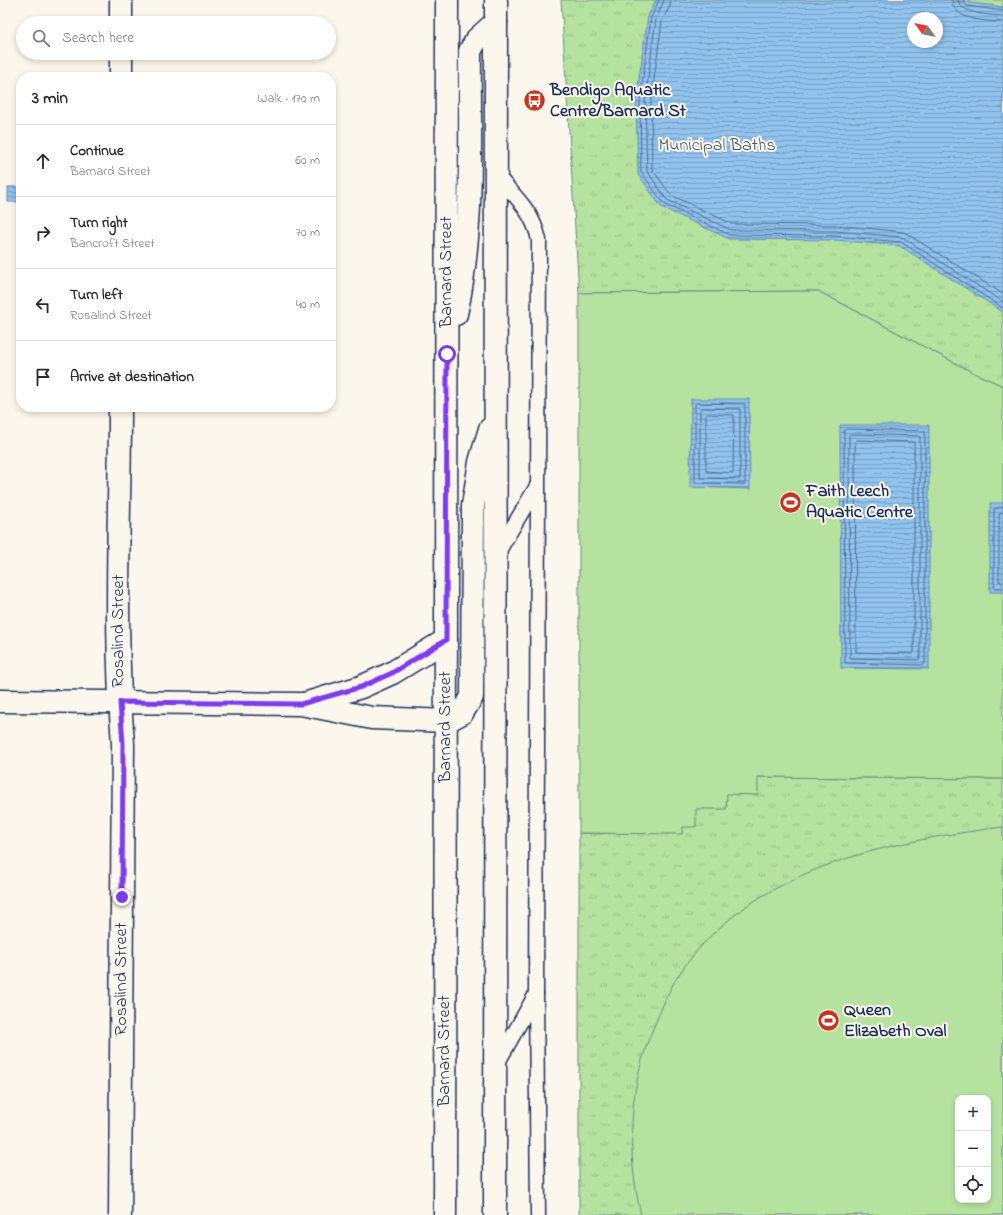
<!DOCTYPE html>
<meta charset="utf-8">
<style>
body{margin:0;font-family:"Indie Flower",sans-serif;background:#f7f7f7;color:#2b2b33}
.controls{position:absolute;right:12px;bottom:12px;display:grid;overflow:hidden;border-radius:8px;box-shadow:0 2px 6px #0003}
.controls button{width:36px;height:36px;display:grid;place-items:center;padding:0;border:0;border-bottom:1px solid #e1e1e2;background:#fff;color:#2b2b33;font:20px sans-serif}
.compass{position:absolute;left:907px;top:12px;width:36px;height:36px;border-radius:50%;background:#fff;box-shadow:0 2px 6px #0003;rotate:303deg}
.stop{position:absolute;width:12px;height:12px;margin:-9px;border:3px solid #7c3aed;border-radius:50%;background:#fff}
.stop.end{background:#7c3aed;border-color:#fff;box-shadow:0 1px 4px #0008}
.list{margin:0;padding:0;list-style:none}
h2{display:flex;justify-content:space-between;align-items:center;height:52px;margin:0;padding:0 16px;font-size:17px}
h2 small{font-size:13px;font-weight:400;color:#7c7c81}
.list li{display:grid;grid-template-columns:26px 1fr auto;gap:12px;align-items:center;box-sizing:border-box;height:72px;padding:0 16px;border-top:1px solid #e1e1e2}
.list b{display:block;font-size:15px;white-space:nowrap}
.list p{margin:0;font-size:13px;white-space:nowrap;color:#7c7c81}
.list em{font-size:13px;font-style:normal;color:#7c7c81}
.icon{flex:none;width:22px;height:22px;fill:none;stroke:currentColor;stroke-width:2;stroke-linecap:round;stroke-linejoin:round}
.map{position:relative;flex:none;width:1003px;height:1215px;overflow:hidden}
.search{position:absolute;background:#fff;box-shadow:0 2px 6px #0003;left:16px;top:16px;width:320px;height:44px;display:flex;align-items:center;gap:10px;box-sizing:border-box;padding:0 14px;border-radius:22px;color:#7c7c81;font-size:15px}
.panel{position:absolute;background:#fff;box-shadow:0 2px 6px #0003;left:16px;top:72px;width:320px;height:340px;border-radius:16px}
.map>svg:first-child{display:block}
.grass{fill:url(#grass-tufts);stroke:#68887f;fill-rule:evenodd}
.pitch{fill:#b6e2a0;stroke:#68887f;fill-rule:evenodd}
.water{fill:url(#water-rules);stroke:#6288b4;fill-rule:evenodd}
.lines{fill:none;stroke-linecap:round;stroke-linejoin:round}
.shore{stroke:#4a6a97;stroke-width:1}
.service-casing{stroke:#1b2f5e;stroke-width:17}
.minor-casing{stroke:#1b2f5e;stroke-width:25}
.secondary-casing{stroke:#1b2f5e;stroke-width:25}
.service{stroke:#fbf7ec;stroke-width:14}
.minor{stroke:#fbf7ec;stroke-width:22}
.secondary{stroke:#fbf7ec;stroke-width:22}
.route{stroke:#7c3aed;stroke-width:5}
.labels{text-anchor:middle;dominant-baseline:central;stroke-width:4;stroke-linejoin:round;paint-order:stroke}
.poi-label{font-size:18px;font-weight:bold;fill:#1b2f5e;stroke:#fbf7ec;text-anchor:start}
.park-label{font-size:18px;fill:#425c6e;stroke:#fbf7ec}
.street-label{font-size:18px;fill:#1b2f5e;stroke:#fbf7ec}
</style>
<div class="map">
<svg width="1003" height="1215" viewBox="0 0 1003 1215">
<defs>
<pattern id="grass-tufts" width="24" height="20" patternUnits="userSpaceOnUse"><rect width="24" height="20" fill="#b6e2a0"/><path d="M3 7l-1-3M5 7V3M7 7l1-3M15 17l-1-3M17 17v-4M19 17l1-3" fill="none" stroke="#9cc28c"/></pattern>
<pattern id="water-rules" width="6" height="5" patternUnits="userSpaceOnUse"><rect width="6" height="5" fill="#91c3ed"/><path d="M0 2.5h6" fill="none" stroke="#769fc3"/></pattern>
</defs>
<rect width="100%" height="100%" fill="#fbf7ec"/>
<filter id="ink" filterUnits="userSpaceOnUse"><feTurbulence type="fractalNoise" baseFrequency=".025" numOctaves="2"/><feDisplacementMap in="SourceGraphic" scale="8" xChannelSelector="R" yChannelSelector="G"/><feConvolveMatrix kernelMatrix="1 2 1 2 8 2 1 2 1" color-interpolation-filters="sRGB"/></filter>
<g filter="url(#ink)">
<g class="grass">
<path d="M561,0H1003V386L974,373L818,291L579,293ZM913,18H937V42H913Z"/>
<path d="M758,777L1003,779V1215H579V833L599,834L683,827L696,808ZM958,1098H988V1200H958Z"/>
</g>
<g class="pitch">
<path d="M818,291L974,373L1003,386V779L758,777V795L727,794L726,809H696V827H683L682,834L579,833V293Z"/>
<path d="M1003,827V1215H641C626,1152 628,1084 655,1024C662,1008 668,991 678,976C748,869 885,842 1003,827ZM958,1098H988V1200H958Z"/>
</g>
<g class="water">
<path d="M656,0H948L1003,7V312L900,246L835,240L729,239L661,207L638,174L636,100L648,16ZM913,18H937V42H913Z"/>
<rect x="8" y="187" width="13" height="15"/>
<path d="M691,399H749L750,489L690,487Z"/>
<path d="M840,425H929V669L841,668Z"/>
<rect x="990" y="503" width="13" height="89"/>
</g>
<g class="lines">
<g class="shore">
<path d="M659,0L651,18L640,100L641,172L664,204L730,235L835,236L901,242L1003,308"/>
<path d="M664,0L656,19L645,101L647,171L667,200L731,230L836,231L902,237L1003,302"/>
<path d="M671,0L670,6L662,21L651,101L652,169L671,195L732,224L836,225L904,232L1003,294"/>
<path d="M952,0C953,21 987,21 1003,22"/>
<path d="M958,0C959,14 991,15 1003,16"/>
<path d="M963,0L967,6L1003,11"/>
<path d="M697,403L745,404V484L695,483V405Z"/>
<path d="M702,408L740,409V479L700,478V410Z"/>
<path d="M708,414L734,415L733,473L706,471V416Z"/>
<path d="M846,429L925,431V663L924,665L845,663L844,431Z"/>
<path d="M851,434L920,436V658L919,660L850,658L849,436Z"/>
<path d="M857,440L914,442V652L913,654L856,652L855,442Z"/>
<path d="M1003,507L994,509V586L995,588H1003"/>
<path d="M1003,512L999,514V581L1003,583"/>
</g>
<defs>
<g id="service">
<path d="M497,176C516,197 533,212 539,240L536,994L538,1215"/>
<path d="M497,554L537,486"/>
<path d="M497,1064L536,994"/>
</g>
<g id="minor">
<path d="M121,23V0"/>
<path d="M121,77V53"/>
<path d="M0,701L301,704L372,718L447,721"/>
<path d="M304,704L361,687L392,673L446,640"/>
<path d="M120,1215L123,744C114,632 120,519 120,407"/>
</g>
<g id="secondary">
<path d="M456,314C475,228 469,138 470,51L477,39L496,22"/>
<path d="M447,721L462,713L472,697L473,505L480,462L490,429"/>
<path d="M445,1215L447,0"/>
<path d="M495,1215L496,0"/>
</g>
</defs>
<use href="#service" class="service-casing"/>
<use href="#minor" class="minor-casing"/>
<use href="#secondary" class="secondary-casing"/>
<use href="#service" class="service"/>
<use href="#minor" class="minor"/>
<use href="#secondary" class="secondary"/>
</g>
</g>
<g class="lines" filter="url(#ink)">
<path class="route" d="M122,897L123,744L120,702L301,704L361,687L392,673L446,640L447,354"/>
</g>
<defs>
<symbol id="bus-disc" viewBox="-11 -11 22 22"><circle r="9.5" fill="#c8321e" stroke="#fbf7ec"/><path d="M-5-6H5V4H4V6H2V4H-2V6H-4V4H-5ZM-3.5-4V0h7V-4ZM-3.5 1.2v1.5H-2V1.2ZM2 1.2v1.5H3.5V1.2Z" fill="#fff"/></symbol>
<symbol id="stadium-disc" viewBox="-11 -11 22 22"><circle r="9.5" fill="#c8321e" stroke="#fbf7ec"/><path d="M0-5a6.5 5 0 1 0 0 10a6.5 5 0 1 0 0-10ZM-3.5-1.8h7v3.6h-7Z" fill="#fff"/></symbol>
</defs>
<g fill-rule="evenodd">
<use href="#bus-disc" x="522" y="88" width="25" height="25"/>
<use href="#stadium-disc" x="778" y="490" width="25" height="25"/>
<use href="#stadium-disc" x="816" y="1008" width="25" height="25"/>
</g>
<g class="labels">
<g class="poi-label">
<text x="550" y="91">Bendigo Aquatic<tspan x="550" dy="21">Centre/Barnard St</tspan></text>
<text x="806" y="492">Faith Leech<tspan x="806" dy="21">Aquatic Centre</tspan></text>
<text x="844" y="1011">Queen<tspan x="844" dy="21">Elizabeth Oval</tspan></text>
</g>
<g class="park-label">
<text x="717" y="146">Municipal Baths</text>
</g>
<g class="street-label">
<text transform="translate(447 272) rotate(-90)">Barnard Street</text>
<text transform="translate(119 631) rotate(-90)">Rosalind Street</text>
<text transform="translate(446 727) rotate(-90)">Barnard Street</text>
<text transform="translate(122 979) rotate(-90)">Rosalind Street</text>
<text transform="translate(445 1051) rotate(-90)">Barnard Street</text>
</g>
</g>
</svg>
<div class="controls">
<button>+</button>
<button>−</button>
<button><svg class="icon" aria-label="locate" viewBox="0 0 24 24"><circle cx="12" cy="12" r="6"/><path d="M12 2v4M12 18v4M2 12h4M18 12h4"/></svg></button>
</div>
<svg class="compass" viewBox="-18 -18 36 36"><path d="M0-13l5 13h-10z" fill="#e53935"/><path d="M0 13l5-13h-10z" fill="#7c7c81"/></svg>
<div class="stop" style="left:447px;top:354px"></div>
<div class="stop end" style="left:122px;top:897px"></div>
<div class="search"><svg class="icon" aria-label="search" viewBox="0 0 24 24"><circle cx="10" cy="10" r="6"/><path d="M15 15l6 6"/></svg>Search here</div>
<section class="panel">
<h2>3 min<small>Walk · 170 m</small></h2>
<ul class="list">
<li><svg class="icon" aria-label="ahead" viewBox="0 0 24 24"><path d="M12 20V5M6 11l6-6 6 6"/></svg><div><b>Continue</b><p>Barnard Street</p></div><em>60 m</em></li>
<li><svg class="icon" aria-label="right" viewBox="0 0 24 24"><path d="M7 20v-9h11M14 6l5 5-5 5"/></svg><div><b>Turn right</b><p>Bancroft Street</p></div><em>70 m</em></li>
<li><svg class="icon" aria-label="left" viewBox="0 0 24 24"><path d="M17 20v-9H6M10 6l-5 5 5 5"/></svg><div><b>Turn left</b><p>Rosalind Street</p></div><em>40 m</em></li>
<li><svg class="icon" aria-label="arrive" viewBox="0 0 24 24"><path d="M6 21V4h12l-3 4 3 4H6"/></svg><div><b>Arrive at destination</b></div></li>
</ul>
</section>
</div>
